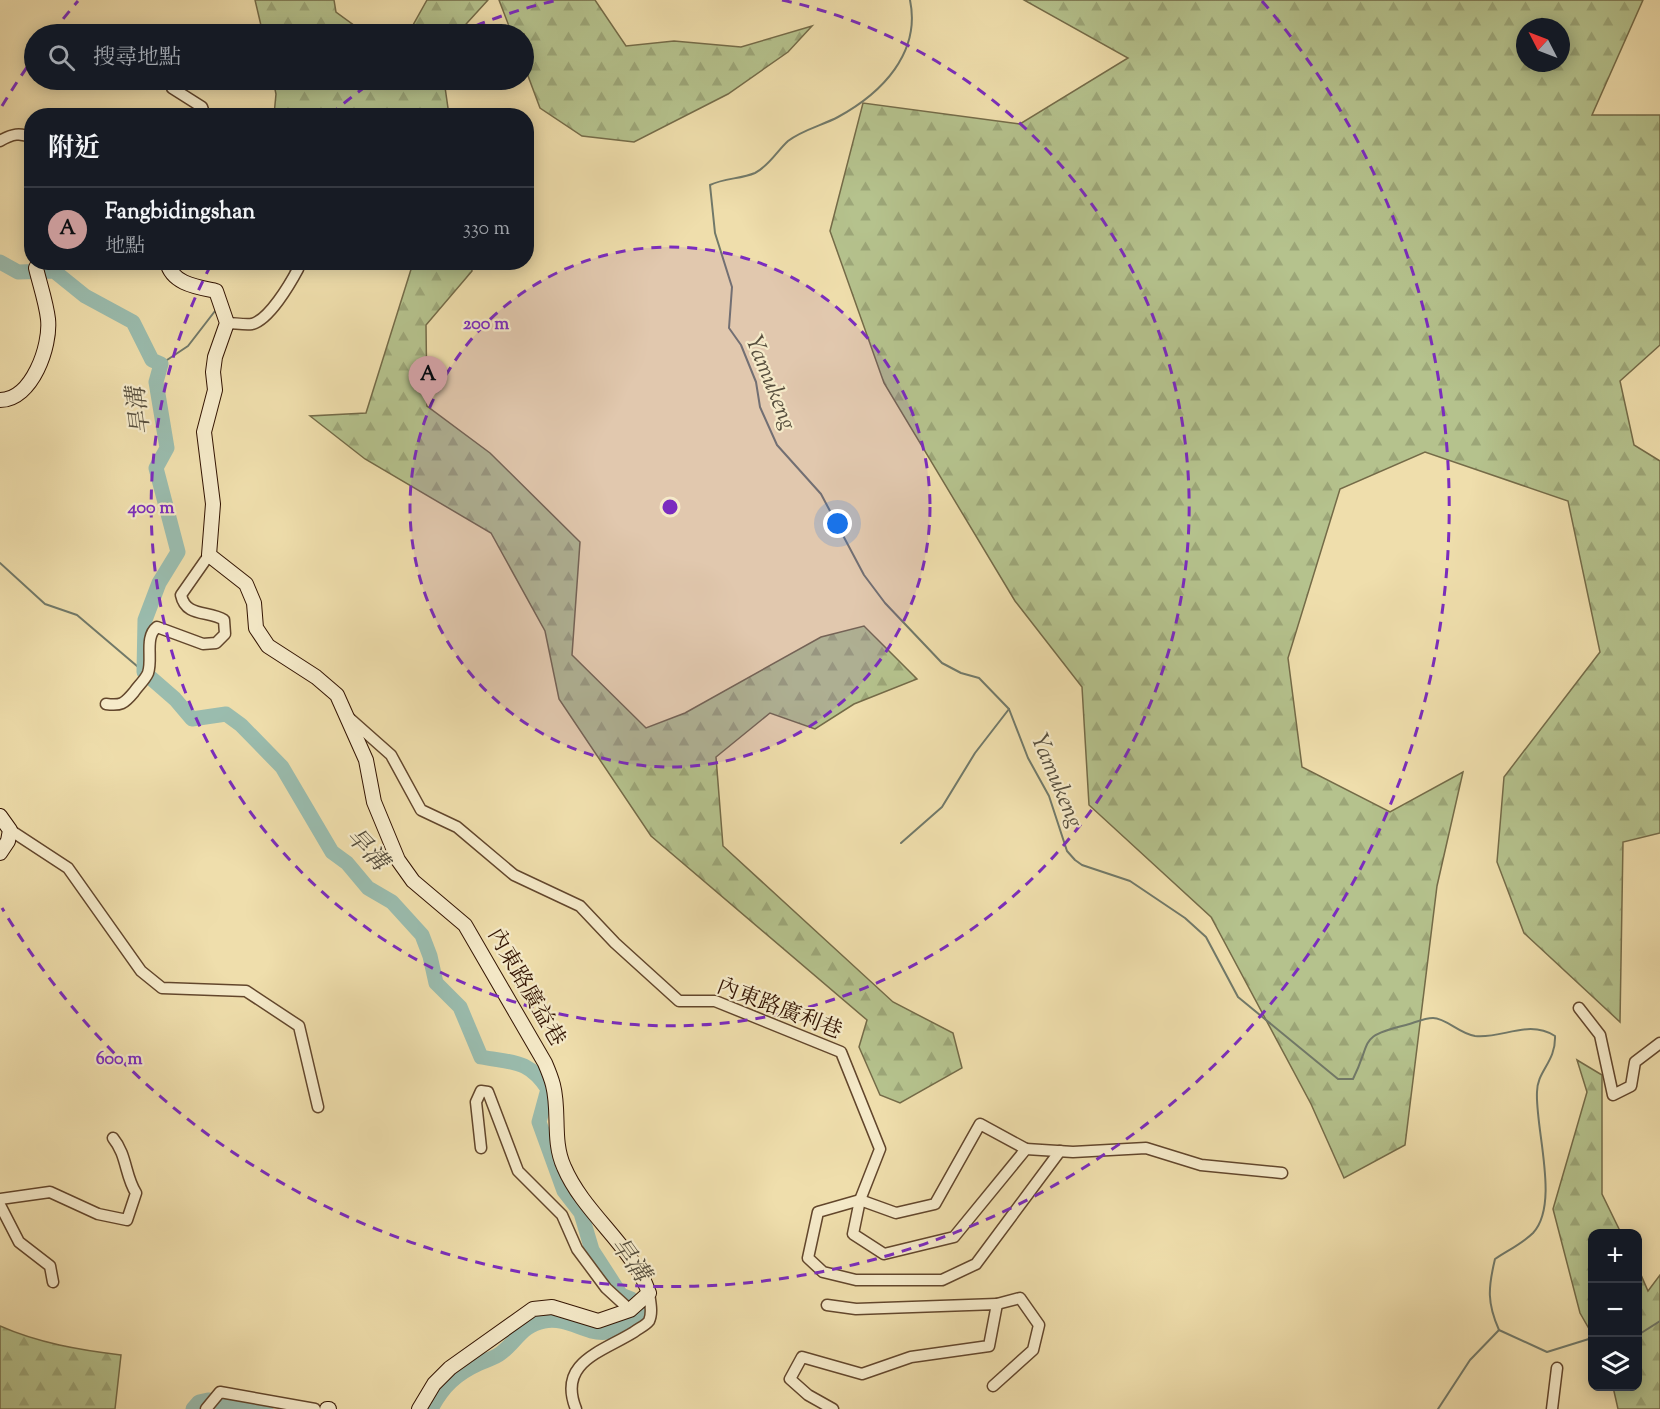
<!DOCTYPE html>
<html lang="zh-TW">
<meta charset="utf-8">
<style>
body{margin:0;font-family:"Sorts Mill Goudy","Noto Serif TC",serif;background:#242831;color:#f1f3f6}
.controls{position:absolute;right:18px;bottom:18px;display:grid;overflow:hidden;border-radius:12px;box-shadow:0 3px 15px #0003}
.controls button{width:54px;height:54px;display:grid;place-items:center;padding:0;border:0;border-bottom:2px solid #363941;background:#171b24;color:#f1f3f6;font:30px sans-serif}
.compass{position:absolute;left:1516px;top:18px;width:54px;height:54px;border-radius:50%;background:#171b24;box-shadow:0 3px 15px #0003;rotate:312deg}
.you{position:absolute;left:838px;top:524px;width:21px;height:21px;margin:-15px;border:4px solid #fff;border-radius:50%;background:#1a73e8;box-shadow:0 0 0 9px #1a73e833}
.badge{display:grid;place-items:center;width:39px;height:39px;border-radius:50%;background:#c59692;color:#111;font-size:20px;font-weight:700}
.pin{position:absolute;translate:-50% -50px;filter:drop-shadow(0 2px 3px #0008)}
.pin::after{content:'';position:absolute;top:32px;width:21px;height:18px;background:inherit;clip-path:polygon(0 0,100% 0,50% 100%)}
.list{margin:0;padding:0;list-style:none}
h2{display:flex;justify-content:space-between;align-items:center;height:78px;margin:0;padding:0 24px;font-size:26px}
h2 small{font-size:20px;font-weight:400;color:#9ea1a6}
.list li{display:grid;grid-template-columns:39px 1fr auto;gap:18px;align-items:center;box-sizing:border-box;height:84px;padding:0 24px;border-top:2px solid #363941}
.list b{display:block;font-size:22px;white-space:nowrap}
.list p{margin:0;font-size:20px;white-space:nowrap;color:#9ea1a6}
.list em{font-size:20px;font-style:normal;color:#9ea1a6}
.icon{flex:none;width:33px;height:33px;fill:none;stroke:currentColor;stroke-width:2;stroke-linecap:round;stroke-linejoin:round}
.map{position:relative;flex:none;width:1660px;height:1409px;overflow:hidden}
.search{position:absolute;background:#171b24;box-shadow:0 3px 15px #0003;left:24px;top:24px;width:510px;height:66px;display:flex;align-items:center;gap:15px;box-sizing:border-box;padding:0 21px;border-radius:33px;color:#9ea1a6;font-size:22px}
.panel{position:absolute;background:#171b24;box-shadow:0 3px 15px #0003;left:24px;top:108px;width:510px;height:162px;border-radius:24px}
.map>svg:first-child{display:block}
.forest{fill:url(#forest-firs);stroke:#746b48;stroke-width:1.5;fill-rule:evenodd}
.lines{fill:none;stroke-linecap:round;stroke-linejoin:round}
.stream{stroke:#717969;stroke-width:2}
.river{stroke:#9abcae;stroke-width:15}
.street-casing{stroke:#62462c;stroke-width:13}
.secondary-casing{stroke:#331402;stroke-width:16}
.street{stroke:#f5eac9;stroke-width:10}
.secondary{stroke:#f5eac9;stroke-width:14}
.ring{fill:none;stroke:#7b2cbf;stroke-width:3;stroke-dasharray:10 8}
.labels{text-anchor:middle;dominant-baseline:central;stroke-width:4.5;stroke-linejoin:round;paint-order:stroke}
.street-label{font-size:22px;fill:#331402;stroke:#f5eac9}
.water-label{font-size:24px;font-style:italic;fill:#574f3e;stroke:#f5eac9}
.centre{fill:#7b2cbf;stroke:#f5eac9;stroke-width:3}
.ring-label{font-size:18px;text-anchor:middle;font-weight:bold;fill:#7b2cbf;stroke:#f5eac9;stroke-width:4.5;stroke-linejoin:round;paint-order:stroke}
</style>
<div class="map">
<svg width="1660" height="1409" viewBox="0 0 1660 1409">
<defs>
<pattern id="forest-firs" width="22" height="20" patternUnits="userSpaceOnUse" patternTransform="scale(1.5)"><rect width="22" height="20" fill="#b5c28d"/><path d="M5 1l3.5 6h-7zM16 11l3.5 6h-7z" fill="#9ca678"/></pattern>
</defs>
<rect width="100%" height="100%" fill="#efdeac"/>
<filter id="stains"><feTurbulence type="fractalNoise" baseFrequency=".00333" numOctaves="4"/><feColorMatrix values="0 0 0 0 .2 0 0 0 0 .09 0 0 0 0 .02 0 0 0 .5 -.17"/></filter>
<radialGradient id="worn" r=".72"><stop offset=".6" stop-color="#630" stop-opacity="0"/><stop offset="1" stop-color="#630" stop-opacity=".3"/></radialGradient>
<g class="forest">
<path d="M255,0H334L336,12L366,34H263Z"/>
<path d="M427,0H488L457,34H408Z"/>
<path d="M499,0H595L626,46L674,41L741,47L812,26L788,52L728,94L634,142L582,136L540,108L524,65V34H512Z"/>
<path d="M1024,0H1643L1592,115H1660V345L1620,381L1634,445L1660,461V833L1623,842L1620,1022L1524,933L1497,862L1504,777L1600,652L1568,501L1425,452L1340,489L1288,658L1302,767L1390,812L1463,772L1437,886L1405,1145L1344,1178L1311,1104L1211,917L1089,805L1082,687L1015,601L884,383L830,231L863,103L1020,124L1128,58ZM1525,27H1561V63H1525Z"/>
<path d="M273,80H447L445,87L449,115H274L276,94Z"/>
<path d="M413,263H471L472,271L426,325L427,406L490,453L580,542L572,655L646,728L685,713L821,637L864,626L917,679L854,704L815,729L770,713L716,757L723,846L893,1002L953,1033L962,1068L900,1103L880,1095L859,1047L867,1020L651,836L559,699L545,631L491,533L365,459L310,416L366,413Z"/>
<path d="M1577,1060L1602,1075V1194L1621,1233L1592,1234V1334L1580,1313L1553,1209L1587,1092Z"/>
<path d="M1638,1268L1648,1291L1660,1275V1409H1618L1613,1387L1638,1386Z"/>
<path d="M0,1326C38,1343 80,1350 121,1355L115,1409H0Z"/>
</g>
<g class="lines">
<g class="stream">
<path d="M910,0C921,53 882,93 838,117C823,125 802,130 788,141C777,151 769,166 755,173C741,179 724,178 710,185L715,233L732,287L729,328L741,345L756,382L760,407L777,445L821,494L864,575L885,603L942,663L961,673L979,678L1009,709L1028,758L1049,796L1067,851L1075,860L1082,865L1130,881L1185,918L1206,937L1238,997L1338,1079H1353C1373,1039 1357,1037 1406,1025C1414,1023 1424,1018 1433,1018C1446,1018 1460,1034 1475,1036C1503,1039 1528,1019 1555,1036C1556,1062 1537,1071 1537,1092C1535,1129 1560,1204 1533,1233C1523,1243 1507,1251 1495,1259C1488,1288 1487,1303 1499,1330"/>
<path d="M161,364L188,346L215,311"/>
<path d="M0,563L45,604L77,615L144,672"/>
<path d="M901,843L942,807L975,753L1009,709"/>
<path d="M1638,1335L1660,1321"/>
<path d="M1438,1409L1470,1360L1499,1330L1547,1352L1592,1338"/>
</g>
<g class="river">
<path d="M0,262L18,272L54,271L85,296L133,322L152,360L161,364L156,382L167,448L156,468L178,552L159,583L145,620L144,672L175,699L192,719L226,714L241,725L282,767L332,852L347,863L368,888L392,902L422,935L430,956L436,983L460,1007L481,1057C513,1063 528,1059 548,1089L539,1122L564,1191L581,1213L592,1250L621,1295L631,1299L641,1308L639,1316C595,1353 580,1315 544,1321C522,1325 516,1342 501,1353C495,1358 486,1360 480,1363C456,1374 443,1386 431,1409"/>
<path d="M193,1409L199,1402L208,1400L266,1409"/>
</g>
<defs>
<g id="street">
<path d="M172,88L202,107L205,116"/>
<path d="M0,141C12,134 20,132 32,138"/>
<path d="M227,323C234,323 245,325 252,324C269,320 290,284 298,269L290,262"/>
<path d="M106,704C121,706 124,704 134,692C138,686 145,680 148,673C153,659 144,637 157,627L203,644L216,643L225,634L224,620C209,610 186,618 181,595L209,555"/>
<path d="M347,716L391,755L421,810L457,827L514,875L580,906L615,943L679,1001H715L841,1052L880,1149L860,1200L853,1234L884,1254L954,1237L1026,1149L1073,1152L1146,1148L1201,1165L1282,1173"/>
<path d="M10,830L68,868L141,971L162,988L246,991L299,1026L318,1107"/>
<path d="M1579,1008L1600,1035L1613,1095L1631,1086L1635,1062L1660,1043"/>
<path d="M481,1148L476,1102L481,1091L488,1092L518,1171L562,1215L577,1249L606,1288L630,1310"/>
<path d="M1026,1149L980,1124L935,1204L896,1213L860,1200L818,1212L808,1258L823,1272L856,1280H942L976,1264L1060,1151"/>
<path d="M0,1199L50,1192L98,1214L127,1220L136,1193C125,1176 127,1155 113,1138"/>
<path d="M0,1205L19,1242L50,1266L53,1282"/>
<path d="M827,1305L856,1309L997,1304L989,1346L911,1357L862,1374L802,1357L790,1379L808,1395L833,1409"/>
<path d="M993,1386L1033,1350L1039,1325L1020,1298L997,1304"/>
<path d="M206,1409L220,1392L315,1409"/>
<path d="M576,1409C557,1362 602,1352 634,1332C639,1328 645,1326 649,1321C653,1313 650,1301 649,1293"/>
<path d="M1552,1409L1557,1368"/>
</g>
<g id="secondary">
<path d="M167,262C172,284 197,287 216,291L227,323L215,357L213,372L215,390L204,432L213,504L209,555L246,584L254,603L256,628L268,646L316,677L337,695L366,760L374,802L398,860L413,881L465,925L545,1063C548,1070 551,1077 553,1085C560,1112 552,1141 564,1167C584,1214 632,1245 649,1293L630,1310L598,1321L552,1307L533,1309L450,1368L434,1384L419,1409"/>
<path d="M0,400C32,400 51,346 48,319C46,302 40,285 36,268L39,262"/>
<path d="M0,816L10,830L8,841L0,853"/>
<path d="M327,1409H329"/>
</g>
</defs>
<use href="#street" class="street-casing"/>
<use href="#secondary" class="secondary-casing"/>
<use href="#street" class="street"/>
<use href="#secondary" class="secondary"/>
</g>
<circle cx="670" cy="507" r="260" fill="#7b2cbf" fill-opacity=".12"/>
<g class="ring">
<circle cx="670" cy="507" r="260"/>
<path d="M330 115A519 519 0 0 1 372 82M459 33A519 519 0 0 1 558 0M782 0A519 519 0 1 1 212 263"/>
<path d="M2 106A779 779 0 0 1 32 60M52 33A779 779 0 0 1 78 1M1262 1A779 779 0 1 1 2 908"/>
</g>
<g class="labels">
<g class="street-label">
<text transform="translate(525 988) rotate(60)">內東路廣益巷</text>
<text transform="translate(779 1010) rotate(21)">內東路廣利巷</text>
</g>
<g class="water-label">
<text transform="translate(770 383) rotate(68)">Yamukeng</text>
<text transform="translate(140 411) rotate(-97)">旱溝</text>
<text transform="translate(1056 781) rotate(67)">Yamukeng</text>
<text transform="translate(366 850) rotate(47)">旱溝</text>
<text transform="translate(629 1260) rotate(54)">旱溝</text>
</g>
</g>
<circle cx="670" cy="507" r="9" class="centre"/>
<g class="ring-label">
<text x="486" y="329">200 m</text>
<text x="151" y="513">400 m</text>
<text x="119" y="1064">600 m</text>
</g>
<rect width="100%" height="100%" filter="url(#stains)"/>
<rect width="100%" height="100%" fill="url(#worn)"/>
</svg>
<div class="controls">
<button>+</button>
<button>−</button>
<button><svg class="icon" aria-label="layers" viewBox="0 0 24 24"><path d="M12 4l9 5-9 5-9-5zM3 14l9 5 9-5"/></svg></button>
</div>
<svg class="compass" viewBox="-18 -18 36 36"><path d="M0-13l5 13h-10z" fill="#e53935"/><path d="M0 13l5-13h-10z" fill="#9ea1a6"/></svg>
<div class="you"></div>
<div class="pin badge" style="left:428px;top:406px">A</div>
<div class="search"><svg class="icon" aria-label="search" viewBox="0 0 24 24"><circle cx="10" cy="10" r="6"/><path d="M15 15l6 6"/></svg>搜尋地點</div>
<section class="panel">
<h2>附近<small></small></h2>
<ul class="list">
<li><span class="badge">A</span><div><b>Fangbidingshan</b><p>地點</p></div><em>330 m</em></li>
</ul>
</section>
</div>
